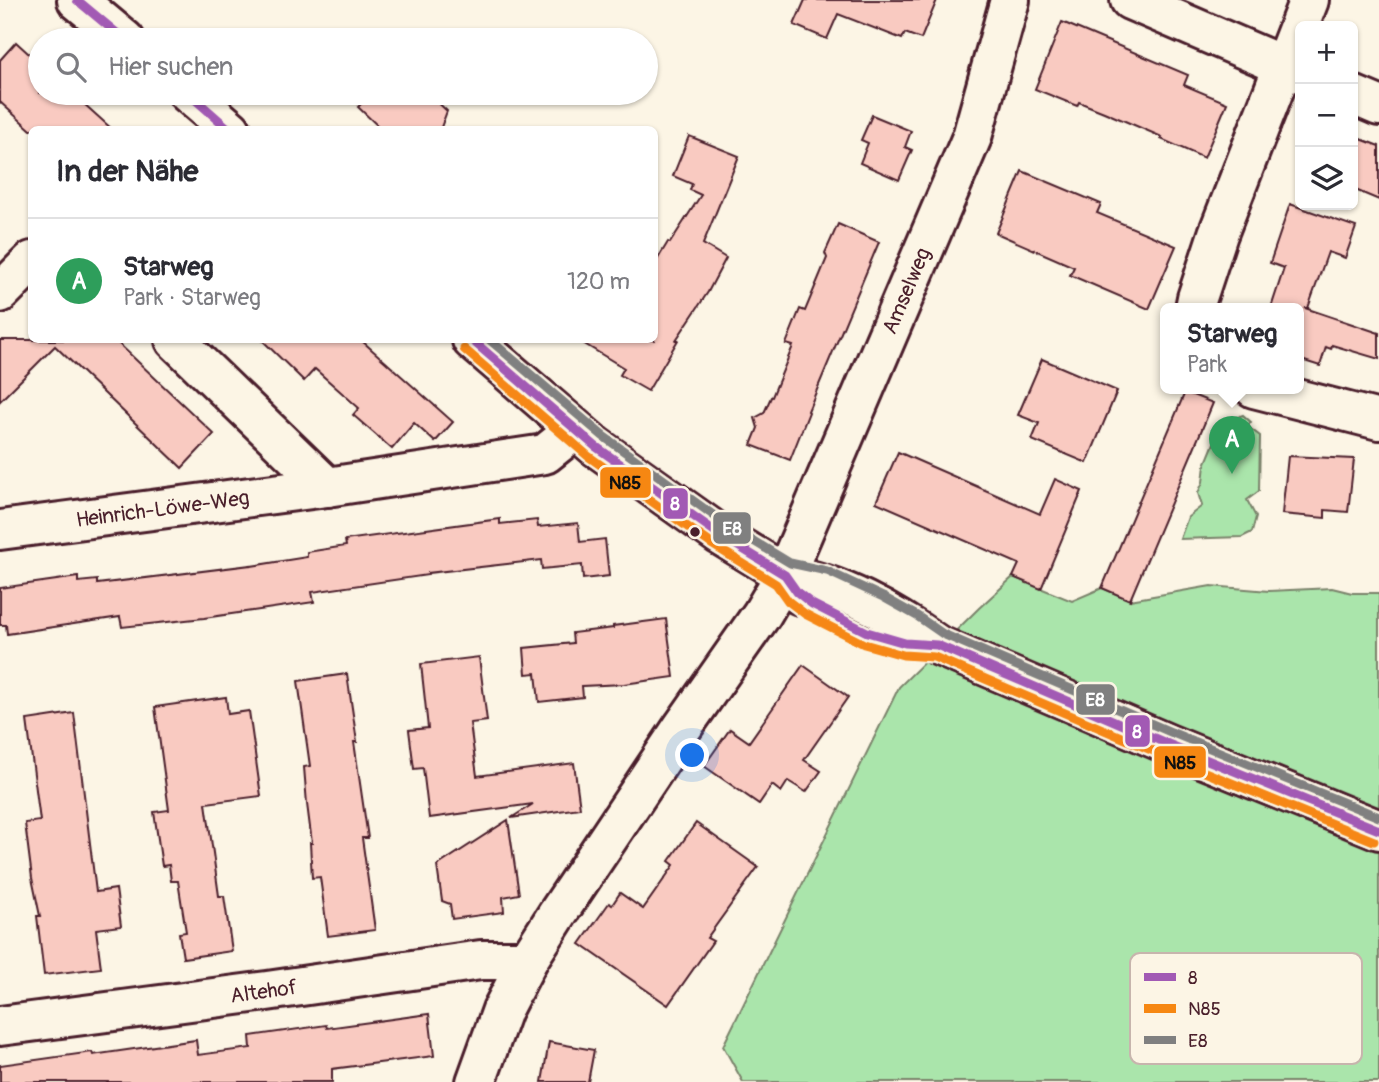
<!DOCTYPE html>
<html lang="de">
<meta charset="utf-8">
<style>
body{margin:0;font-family:Pangolin,sans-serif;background:#f2f2f3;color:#2b2b33}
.controls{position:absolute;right:21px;top:21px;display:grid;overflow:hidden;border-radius:10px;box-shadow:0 2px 5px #0004}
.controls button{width:63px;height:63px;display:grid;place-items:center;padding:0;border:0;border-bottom:2px solid #e1e1e2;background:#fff;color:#2b2b33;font:35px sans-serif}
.you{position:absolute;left:693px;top:756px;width:24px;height:24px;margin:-18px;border:5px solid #fff;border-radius:50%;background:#1a73e8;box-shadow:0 0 0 10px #1a73e833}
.badge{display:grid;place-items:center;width:46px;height:46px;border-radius:50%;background:#d93025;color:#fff;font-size:23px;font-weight:700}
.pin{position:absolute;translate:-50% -58px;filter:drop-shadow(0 2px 4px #0008)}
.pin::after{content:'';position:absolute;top:37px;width:24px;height:21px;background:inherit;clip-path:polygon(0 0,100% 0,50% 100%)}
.popup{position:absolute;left:1160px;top:303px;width:144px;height:91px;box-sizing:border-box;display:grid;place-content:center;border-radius:10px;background:#fff;filter:drop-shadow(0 2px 5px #0005);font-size:23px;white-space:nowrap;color:#7c7c81}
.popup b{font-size:26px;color:#2b2b33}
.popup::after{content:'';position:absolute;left:50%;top:100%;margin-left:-14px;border:14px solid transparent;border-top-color:#fff}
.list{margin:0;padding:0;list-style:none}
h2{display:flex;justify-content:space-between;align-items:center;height:91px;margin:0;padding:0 28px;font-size:30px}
h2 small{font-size:23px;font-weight:400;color:#7c7c81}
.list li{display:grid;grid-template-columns:46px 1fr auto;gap:21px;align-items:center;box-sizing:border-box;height:126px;padding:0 28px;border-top:2px solid #e1e1e2}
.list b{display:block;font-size:26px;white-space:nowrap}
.list p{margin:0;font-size:23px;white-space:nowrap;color:#7c7c81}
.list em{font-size:23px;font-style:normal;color:#7c7c81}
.icon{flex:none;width:38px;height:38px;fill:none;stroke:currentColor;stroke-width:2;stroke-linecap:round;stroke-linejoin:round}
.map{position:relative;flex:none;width:1379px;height:1082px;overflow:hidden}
.search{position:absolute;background:#fff;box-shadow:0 2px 5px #0004;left:28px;top:28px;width:630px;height:77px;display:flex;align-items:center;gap:18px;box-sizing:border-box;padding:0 24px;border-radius:38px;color:#7c7c81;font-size:26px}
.panel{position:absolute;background:#fff;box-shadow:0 2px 5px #0004;left:28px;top:126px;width:630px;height:217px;border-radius:10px}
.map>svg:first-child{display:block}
.green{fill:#aae5ab;stroke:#7a826b;stroke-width:2}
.building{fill:#f9cac1;stroke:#4a1f2b;stroke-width:2}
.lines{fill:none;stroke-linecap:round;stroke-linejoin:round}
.minor-casing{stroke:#4a1f2b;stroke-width:44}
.minor{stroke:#fcf5e5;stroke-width:38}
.bus-1-casing{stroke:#fcf5e5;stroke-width:14}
.bus-2-casing{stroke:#fcf5e5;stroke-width:14}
.bus-3-casing{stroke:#fcf5e5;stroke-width:14}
.bus-1{stroke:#a25ab4;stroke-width:9}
.bus-2{stroke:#f68712;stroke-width:9}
.bus-3{stroke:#808080;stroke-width:9}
.bus-dot{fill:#4a1f2b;stroke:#fcf5e5;stroke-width:2.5}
.labels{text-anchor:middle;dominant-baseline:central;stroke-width:5;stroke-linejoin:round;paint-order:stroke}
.street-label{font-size:21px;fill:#4a1f2b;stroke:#fcf5e5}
.key{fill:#fcf5e5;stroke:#c7b5ad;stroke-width:2}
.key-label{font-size:19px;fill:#4a1f2b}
.line-badge{stroke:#fcf5e5;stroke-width:2.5}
.badge-label{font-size:19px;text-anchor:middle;font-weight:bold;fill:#fff}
.pale-badge-label{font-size:19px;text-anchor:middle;font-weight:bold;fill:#111}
</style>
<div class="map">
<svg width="1379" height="1082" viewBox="0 0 1379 1082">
<rect width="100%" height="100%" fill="#fcf5e5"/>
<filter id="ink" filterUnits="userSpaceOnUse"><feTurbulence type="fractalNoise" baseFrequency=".0143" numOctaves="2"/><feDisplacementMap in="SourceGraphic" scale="14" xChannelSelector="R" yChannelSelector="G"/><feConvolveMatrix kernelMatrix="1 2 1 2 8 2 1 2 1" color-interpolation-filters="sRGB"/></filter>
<g filter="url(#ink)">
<g class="green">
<path d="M1243,415L1251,422L1247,426L1260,436L1259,491L1247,500L1256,517L1252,532L1242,537L1180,539L1188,517L1202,506L1198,493L1203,482L1205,465L1217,436L1227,421Z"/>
<path d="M1013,577L1072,601L1102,588L1130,600L1211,586L1269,591L1332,588L1352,593H1379V1082H743L723,1046L899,687L979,608Z"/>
</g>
<g class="building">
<path d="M805,0H937L921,39L905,33L902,39L838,14L827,39L794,25Z"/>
<path d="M1062,22L1188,75L1184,85L1227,103L1204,158L1161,139L1162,137L1104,112L1079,102L1077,106L1035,89Z"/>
<path d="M16,42L40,64V93H72L113,130H31L0,102V60Z"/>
<path d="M371,93H428L447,111L440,130H382L358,107Z"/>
<path d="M872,115L911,131L905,147L912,150L899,180L860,163L868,143L861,140Z"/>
<path d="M689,136L739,156L703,244L726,258L708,292L676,340H678L648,391L620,375L624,368L578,340H654V265L668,242L670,243L701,195L690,190L692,184L673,176Z"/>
<path d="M1353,136L1379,146V200L1353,189Z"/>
<path d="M1022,171L1101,204L1097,213L1176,246L1149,309L1070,275L1074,267L996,233Z"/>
<path d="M1290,204L1356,227L1345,258L1328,252L1308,308H1305L1379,333V359L1332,345L1331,349L1326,347L1320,366L1298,359V308H1271L1284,268L1270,263Z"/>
<path d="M838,224L879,242L808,411L809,412L790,460L751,445L758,428L755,418L764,413L771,397H772L793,346L786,344L800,309L805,311L827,258L825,253Z"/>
<path d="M0,340H115L214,434L182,468L55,346L0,401Z"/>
<path d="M262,340H361L453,422L435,442L414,423L392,449L353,415L359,408L315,369L304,381Z"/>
<path d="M1042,359L1117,391L1087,463L1032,440L1039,423L1018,415Z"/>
<path d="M1185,392L1213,403L1130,600L1102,588Z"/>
<path d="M898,452L1040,514L1055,479L1082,491L1041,589L1013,577L1019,564L876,502Z"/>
<path d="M1288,456L1354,459L1348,512L1325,510V518L1282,514Z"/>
<path d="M500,519V524L537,520L538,527L578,523L580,542L605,539L609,576L583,579L582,565L542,569L541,560L428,573V575L312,592L314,602L204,618L122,627L120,617L7,634L6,625H0V588L78,577V582L97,580V584L251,565V566L307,557V552L346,546L345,540Z"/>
<path d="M666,619L674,677L624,684L582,686L583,697L539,702L536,673L526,674L524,648L573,643L572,633L613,628V626Z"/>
<path d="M479,657L487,721L470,723L477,776L574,763L580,808L511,818L533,804L429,818L423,768L414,769L409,730L428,728L421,664Z"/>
<path d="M803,665L848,697L804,760L821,771L806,792L788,781L781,792L772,785L759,804L704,766L730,729L749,742Z"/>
<path d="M347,674L357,742H354L368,838H362L375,930L328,936L320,877L312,878L310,843H312L307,804L304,767L310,766L298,681Z"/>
<path d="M226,697L228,714L249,711L261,796L206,803L219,896H224L232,951L183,958L179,933L186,932L178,881H171L169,865L162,866L154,812L169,810L155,707Z"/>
<path d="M74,713L96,892L116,889L121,926L96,929L101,968L44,975L37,916H40L32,878L25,823L40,821L27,720Z"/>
<path d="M508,820L519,894L503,897L504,912L452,919L450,904L442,901L437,866Z"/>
<path d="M696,823L758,867L707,938L713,941L668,1005L580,944L609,903L612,905L620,893L643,909L674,865L669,861Z"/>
<path d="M429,1014L434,1056L332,1069V1082H0V1065L92,1052L93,1055L196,1040L198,1055L251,1048L250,1036L326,1025L327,1028Z"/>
<path d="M549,1042L594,1050L588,1082H542Z"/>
</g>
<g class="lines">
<defs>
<g id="minor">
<path d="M77,0L125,40"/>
<path d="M1130,0L1300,73"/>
<path d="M188,93L231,130"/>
<path d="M1353,95L1379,106"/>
<path d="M0,293L32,261"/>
<path d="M1195,308L1197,298L1218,234L1309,0"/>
<path d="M175,340L327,487"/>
<path d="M472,340L595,446L720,535L785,575L800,595"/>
<path d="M1254,388L1379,420"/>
<path id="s1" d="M0,530L327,487L545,454L575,430"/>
<path d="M785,575C840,583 892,613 937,645L1168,744L1379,830"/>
<path id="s2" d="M0,1026L267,991L481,960H528"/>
<path id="s3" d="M476,1082L502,1010L528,960L558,913L682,728L762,614L785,575L972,137L1010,0"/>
</g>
</defs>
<use href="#minor" class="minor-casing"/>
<use href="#minor" class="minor"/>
<defs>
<g id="bus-1">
<path d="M77,0L125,40"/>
<path d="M188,93L230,130"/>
<path d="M472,340L595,446L720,535L785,575L797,592L812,604L867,632L905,643L937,645L1168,744L1379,830"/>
</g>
<path id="bus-2" d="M464,349L588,456L713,545L776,584L788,601L805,614L864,644L903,655L934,657L1163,755L1374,841"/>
<path id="bus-3" d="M490,340L603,436L727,525L790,563L827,571L883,597L917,616L943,634L1173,733L1379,817"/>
</defs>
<use href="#bus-1" class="bus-1-casing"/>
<use href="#bus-2" class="bus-2-casing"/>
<use href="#bus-3" class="bus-3-casing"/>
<use href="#bus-1" class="bus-1"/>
<use href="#bus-2" class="bus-2"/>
<use href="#bus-3" class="bus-3"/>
</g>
</g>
<circle class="bus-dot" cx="695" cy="532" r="6"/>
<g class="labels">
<g class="street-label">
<text stroke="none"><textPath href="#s3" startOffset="905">Amselweg</textPath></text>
<text stroke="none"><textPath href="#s1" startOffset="164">Heinrich-Löwe-Weg</textPath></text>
<text stroke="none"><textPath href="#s2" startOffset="266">Altehof</textPath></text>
</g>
</g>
<rect x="1130" y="953" width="232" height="111" rx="10" class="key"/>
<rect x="1144" y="973" width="32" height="8" fill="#a25ab4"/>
<rect x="1144" y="1004" width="32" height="9" fill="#f68712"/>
<rect x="1144" y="1036" width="32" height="8" fill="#808080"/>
<g class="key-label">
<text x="1188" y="984">8</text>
<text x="1188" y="1015">N85</text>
<text x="1188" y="1047">E8</text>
</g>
<g class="line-badge">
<rect x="599" y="466" width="53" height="33" rx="7" fill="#f68712"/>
<rect x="662" y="487" width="27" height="33" rx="7" fill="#a25ab4"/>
<rect x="712" y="511" width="40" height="34" rx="7" fill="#808080"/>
<rect x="1075" y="683" width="41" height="33" rx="7" fill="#808080"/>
<rect x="1124" y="714" width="27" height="34" rx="7" fill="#a25ab4"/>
<rect x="1153" y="745" width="54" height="34" rx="7" fill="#f68712"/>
</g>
<g class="badge-label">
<text x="675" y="510">8</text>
<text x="732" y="535">E8</text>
<text x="1095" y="706">E8</text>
<text x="1137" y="738">8</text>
</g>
<g class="pale-badge-label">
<text x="625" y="489">N85</text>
<text x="1180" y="769">N85</text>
</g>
</svg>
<div class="controls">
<button>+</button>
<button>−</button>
<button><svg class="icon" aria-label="layers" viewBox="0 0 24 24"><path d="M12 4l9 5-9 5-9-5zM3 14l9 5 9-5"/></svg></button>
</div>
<div class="you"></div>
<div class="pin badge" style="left:1232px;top:474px;background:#2e9e5b">A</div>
<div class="popup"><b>Starweg</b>Park</div>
<div class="search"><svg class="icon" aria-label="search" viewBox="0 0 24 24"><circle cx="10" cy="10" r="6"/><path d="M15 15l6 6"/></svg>Hier suchen</div>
<section class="panel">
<h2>In der Nähe<small></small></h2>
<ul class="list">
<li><span class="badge" style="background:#2e9e5b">A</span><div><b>Starweg</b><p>Park · Starweg</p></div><em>120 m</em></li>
</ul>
</section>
</div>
